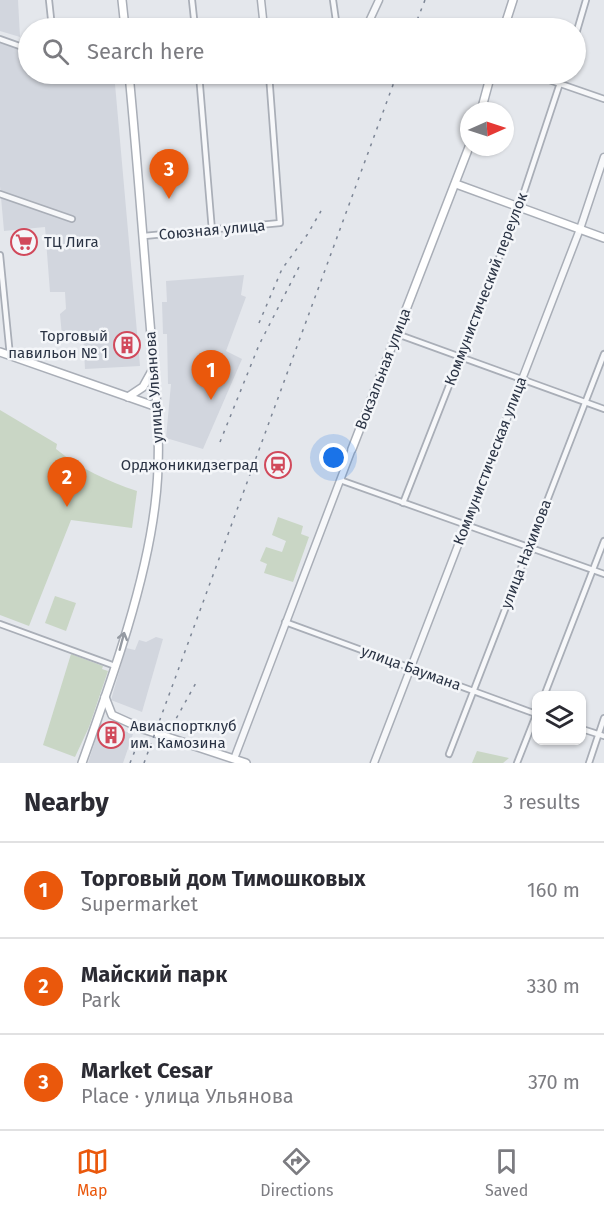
<!DOCTYPE html>
<meta charset="utf-8">
<style>
body{margin:0;font-family:"Fira Sans",sans-serif;background:#f2f2f3;color:#2b2b33}
.controls{position:absolute;right:18px;bottom:18px;display:grid;overflow:hidden;border-radius:12px;box-shadow:0 2px 4px #0004}
.controls button{width:54px;height:54px;display:grid;place-items:center;padding:0;border:0;border-bottom:2px solid #e1e1e2;background:#fff;color:#2b2b33;font:30px sans-serif}
.compass{position:absolute;left:460px;top:102px;width:54px;height:54px;border-radius:50%;background:#fff;box-shadow:0 2px 4px #0004;rotate:87deg}
.you{position:absolute;left:334px;top:458px;width:21px;height:21px;margin:-15px;border:4px solid #fff;border-radius:50%;background:#1a73e8;box-shadow:0 0 0 9px #1a73e833}
.badge{display:grid;place-items:center;width:39px;height:39px;border-radius:50%;background:#ea580c;color:#fff;font-size:20px;font-weight:700}
.pin{position:absolute;translate:-50% -50px;filter:drop-shadow(0 2px 3px #0008)}
.pin::after{content:'';position:absolute;top:32px;width:21px;height:18px;background:inherit;clip-path:polygon(0 0,100% 0,50% 100%)}
.list{margin:0;padding:0;list-style:none}
h2{display:flex;justify-content:space-between;align-items:center;height:78px;margin:0;padding:0 24px;font-size:26px}
h2 small{font-size:20px;font-weight:400;color:#7c7c81}
.list li{display:grid;grid-template-columns:39px 1fr auto;gap:18px;align-items:center;box-sizing:border-box;height:96px;padding:0 24px;border-top:2px solid #e1e1e2}
.list b{display:block;font-size:22px;white-space:nowrap}
.list p{margin:0;font-size:20px;white-space:nowrap;color:#7c7c81}
.list em{font-size:20px;font-style:normal;color:#7c7c81}
.icon{flex:none;width:33px;height:33px;fill:none;stroke:currentColor;stroke-width:2;stroke-linecap:round;stroke-linejoin:round}
.map{position:relative;flex:none;width:604px;height:763px;overflow:hidden}
.search{position:absolute;background:#fff;box-shadow:0 2px 4px #0004;left:18px;right:18px;top:18px;height:66px;display:flex;align-items:center;gap:15px;box-sizing:border-box;padding:0 21px;border-radius:33px;color:#7c7c81;font-size:22px}
.sheet{height:366px;background:#fff}
nav{display:flex;justify-content:space-around;align-items:center;box-sizing:border-box;height:84px;border-top:2px solid #e1e1e2;background:#fff;font-size:16px;color:#7c7c81}
nav a{display:grid;justify-items:center;gap:3px}
nav .on{color:#ea580c}
.map>svg:first-child{display:block}
.built{fill:#d2d6de}
.green{fill:#c9d6c5}
.lines{fill:none;stroke-linecap:round;stroke-linejoin:round}
.minor-casing{stroke:#a9aeb7;stroke-width:8}
.tertiary-casing{stroke:#a9aeb7;stroke-width:9}
.secondary-casing{stroke:#a9aeb7;stroke-width:10}
.minor{stroke:#f7f8fa;stroke-width:4.5}
.tertiary{stroke:#f7f8fa;stroke-width:6}
.secondary{stroke:#fff;stroke-width:7}
.rail{stroke:#7d8696;stroke-width:1.5;stroke-dasharray:3 6;stroke-linecap:butt}
.oneway{stroke:#959aa2}
.labels{text-anchor:middle;dominant-baseline:central;stroke-width:5;stroke-linejoin:round;paint-order:stroke}
.street-label{font-size:15px;fill:#2b3445;stroke:#f4f6f9}
.poi-label{font-size:15px;fill:#2b3445;stroke:#f4f6f9;text-anchor:start}
</style>
<div class="map">
<svg width="604" height="763" viewBox="0 0 604 763">
<rect width="100%" height="100%" fill="#e4e7ec"/>
<g class="built">
<path d="M0,0H18L20,37L0,31Z"/>
<path d="M0,42L28,52V74H87L115,84L140,366L85,369L83,334L62,336L60,314L66,309L65,292H50L45,227L4,231L0,186Z"/>
<path d="M244,275L241,295L246,297L226,351L242,359L203,449L166,438L171,384H168L167,334H163L162,302H167L166,281Z"/>
<path d="M156,637L163,639L142,712L111,700L126,648L135,650L139,640L146,642Z"/>
<path d="M101,723L133,734L123,763H88Z"/>
</g>
<g class="green">
<path d="M0,410L57,444L56,449C81,469 107,481 137,491L132,528L71,520L29,626L0,615Z"/>
<path d="M278,517L303,526L301,534L309,537L293,582L264,573L267,564L260,561L266,547L282,552L286,541L272,535Z"/>
<path d="M55,596L76,603L66,631L45,623Z"/>
<path d="M71,654L103,666L102,669L108,671L89,727L75,757L43,745Z"/>
<path d="M477,751L509,758L503,763H472Z"/>
</g>
<g class="lines">
<defs>
<g id="minor">
<path d="M49,0L52,28"/>
<path d="M192,0L195,28"/>
<path d="M333,0L337,28"/>
<path d="M576,34L586,0"/>
<path d="M0,39L28,49"/>
<path d="M98,74L113,78H129"/>
<path d="M199,74L212,231"/>
<path d="M532,74L604,99"/>
<path d="M0,194L72,219"/>
<path d="M144,236L280,223L269,74"/>
<path d="M0,255L10,356"/>
<path d="M397,334L604,409"/>
<path d="M340,480L604,574"/>
<path d="M403,503L519,207L563,74"/>
<path d="M285,622L536,714"/>
<path d="M0,624L115,666"/>
<path d="M544,696L604,541"/>
<path d="M582,729L604,736"/>
<path d="M449,754L604,354"/>
<path d="M517,763L536,715"/>
<path d="M589,763L604,718"/>
</g>
<g id="tertiary">
<path d="M261,0L264,28"/>
<path d="M366,28L379,0"/>
<path d="M129,78L167,74"/>
<path d="M234,759L352,449"/>
<path d="M374,763L580,229L604,157"/>
</g>
<g id="secondary">
<path d="M122,0L125,28"/>
<path d="M504,28L513,0"/>
<path d="M481,111L491,74"/>
<path d="M456,184L604,238"/>
<path d="M0,352L157,407"/>
<path d="M128,397L143,387L153,369"/>
<path d="M352,449L469,147"/>
<path d="M105,697L112,715L143,729L246,763"/>
<path d="M82,763C110,684 145,588 155,505C163,444 155,384 150,323C143,240 137,157 129,74"/>
</g>
</defs>
<use href="#minor" class="minor-casing"/>
<use href="#tertiary" class="tertiary-casing"/>
<use href="#secondary" class="secondary-casing"/>
<use href="#minor" class="minor"/>
<use href="#tertiary" class="tertiary"/>
<use href="#secondary" class="secondary"/>
<g class="rail">
<path d="M414,28L425,0"/>
<path d="M259,323L282,269L307,235L321,211"/>
<path d="M220,442L259,345L300,265"/>
<path d="M172,726L197,681"/>
<path d="M130,763L136,748"/>
<path d="M144,763L397,74"/>
</g>
</g>
<defs><path id="oneway-shaft" d="M-6 0H5M1.5-3L5.5 0L1.5 3" fill="none" stroke-width="1.6" stroke-linecap="round" stroke-linejoin="round" transform="scale(1.5)"/></defs>
<use class="oneway" href="#oneway-shaft" transform="translate(122 641) rotate(-75)"/>
<defs>
<symbol id="supermarket-ring" viewBox="-11 -11 22 22"><circle r="9.5" fill="#f4f6f9" stroke="#d1495b" stroke-width="1.5"/><path d="M-6-5.5h2.5l.6 2H6L4.5 2H-2.5L-4.4-4H-6ZM-1.5 3.2a1.3 1.3 0 1 0 .1 0ZM3 3.2a1.3 1.3 0 1 0 .1 0Z" fill="#d1495b"/></symbol>
<symbol id="building-ring" viewBox="-11 -11 22 22"><circle r="9.5" fill="#f4f6f9" stroke="#d1495b" stroke-width="1.5"/><path d="M-4-6H4V6H1V3H-1V6H-4ZM-2.5-4.3h1.7v1.8h-1.7ZM.8-4.3h1.7v1.8H.8ZM-2.5-1h1.7V.8h-1.7ZM.8-1h1.7V.8H.8Z" fill="#d1495b"/></symbol>
<symbol id="station-ring" viewBox="-11 -11 22 22"><circle r="9.5" fill="#f4f6f9" stroke="#d1495b" stroke-width="1.5"/><path d="M-3-6H3Q5-6 5-4V2Q5 4 3 4L4.5 6H3L1.5 4h-3L-3 6H-4.5L-3 4Q-5 4-5 2V-4Q-5-6-3-6ZM-3.5-4v3h7v-3ZM-3.5 1v1.5H-2V1ZM2 1v1.5H3.5V1Z" fill="#d1495b"/></symbol>
</defs>
<g fill-rule="evenodd">
<use href="#supermarket-ring" x="9" y="227" width="30" height="30"/>
<use href="#building-ring" x="112" y="330" width="30" height="30"/>
<use href="#station-ring" x="263" y="450" width="30" height="30"/>
<use href="#building-ring" x="96" y="720" width="30" height="30"/>
</g>
<g class="labels">
<g class="street-label">
<text transform="translate(212 230) rotate(-5)">Союзная улица</text>
<text transform="translate(486 289) rotate(-69)">Коммунистический переулок</text>
<text transform="translate(383 369) rotate(-69)">Вокзальная улица</text>
<text transform="translate(154 387) rotate(-94)">улица Ульянова</text>
<text transform="translate(490 461) rotate(-69)">Коммунистическая улица</text>
<text transform="translate(526 554) rotate(-69)">улица Нахимова</text>
<text transform="translate(411 668) rotate(20)">улица Баумана</text>
</g>
<g class="poi-label">
<text x="44" y="242">ТЦ Лига</text>
<text x="108" y="336" text-anchor="end">Торговый<tspan x="108" dy="17">павильон № 1</tspan></text>
<text x="258" y="465" text-anchor="end">Орджоникидзеград</text>
<text x="130" y="726">Авиаспортклуб<tspan x="130" dy="17">им. Камозина</tspan></text>
</g>
</g>
</svg>
<div class="controls">
<button><svg class="icon" aria-label="layers" viewBox="0 0 24 24"><path d="M12 4l9 5-9 5-9-5zM3 14l9 5 9-5"/></svg></button>
</div>
<svg class="compass" viewBox="-18 -18 36 36"><path d="M0-13l5 13h-10z" fill="#e53935"/><path d="M0 13l5-13h-10z" fill="#7c7c81"/></svg>
<div class="you"></div>
<div class="pin badge" style="left:211px;top:400px">1</div>
<div class="pin badge" style="left:67px;top:507px">2</div>
<div class="pin badge" style="left:169px;top:199px">3</div>
<div class="search"><svg class="icon" aria-label="search" viewBox="0 0 24 24"><circle cx="10" cy="10" r="6"/><path d="M15 15l6 6"/></svg>Search here</div>
</div>
<section class="sheet">
<h2>Nearby<small>3 results</small></h2>
<ul class="list">
<li><span class="badge">1</span><div><b>Торговый дом Тимошковых</b><p>Supermarket</p></div><em>160 m</em></li>
<li><span class="badge">2</span><div><b>Майский парк</b><p>Park</p></div><em>330 m</em></li>
<li><span class="badge">3</span><div><b>Market Cesar</b><p>Place · улица Ульянова</p></div><em>370 m</em></li>
</ul>
</section>
<nav>
<a class="on"><svg class="icon" aria-label="map" viewBox="0 0 24 24"><path d="M3 6l6-2 6 2 6-2v14l-6 2-6-2-6 2zM9 4v14M15 6v14"/></svg>Map</a>
<a><svg class="icon" aria-label="directions" viewBox="0 0 24 24"><path d="M12 3l9 9-9 9-9-9zM9 14v-3h6M13 9l2 2-2 2"/></svg>Directions</a>
<a><svg class="icon" aria-label="saved" viewBox="0 0 24 24"><path d="M7 4h10v16l-5-4-5 4z"/></svg>Saved</a>
</nav>
